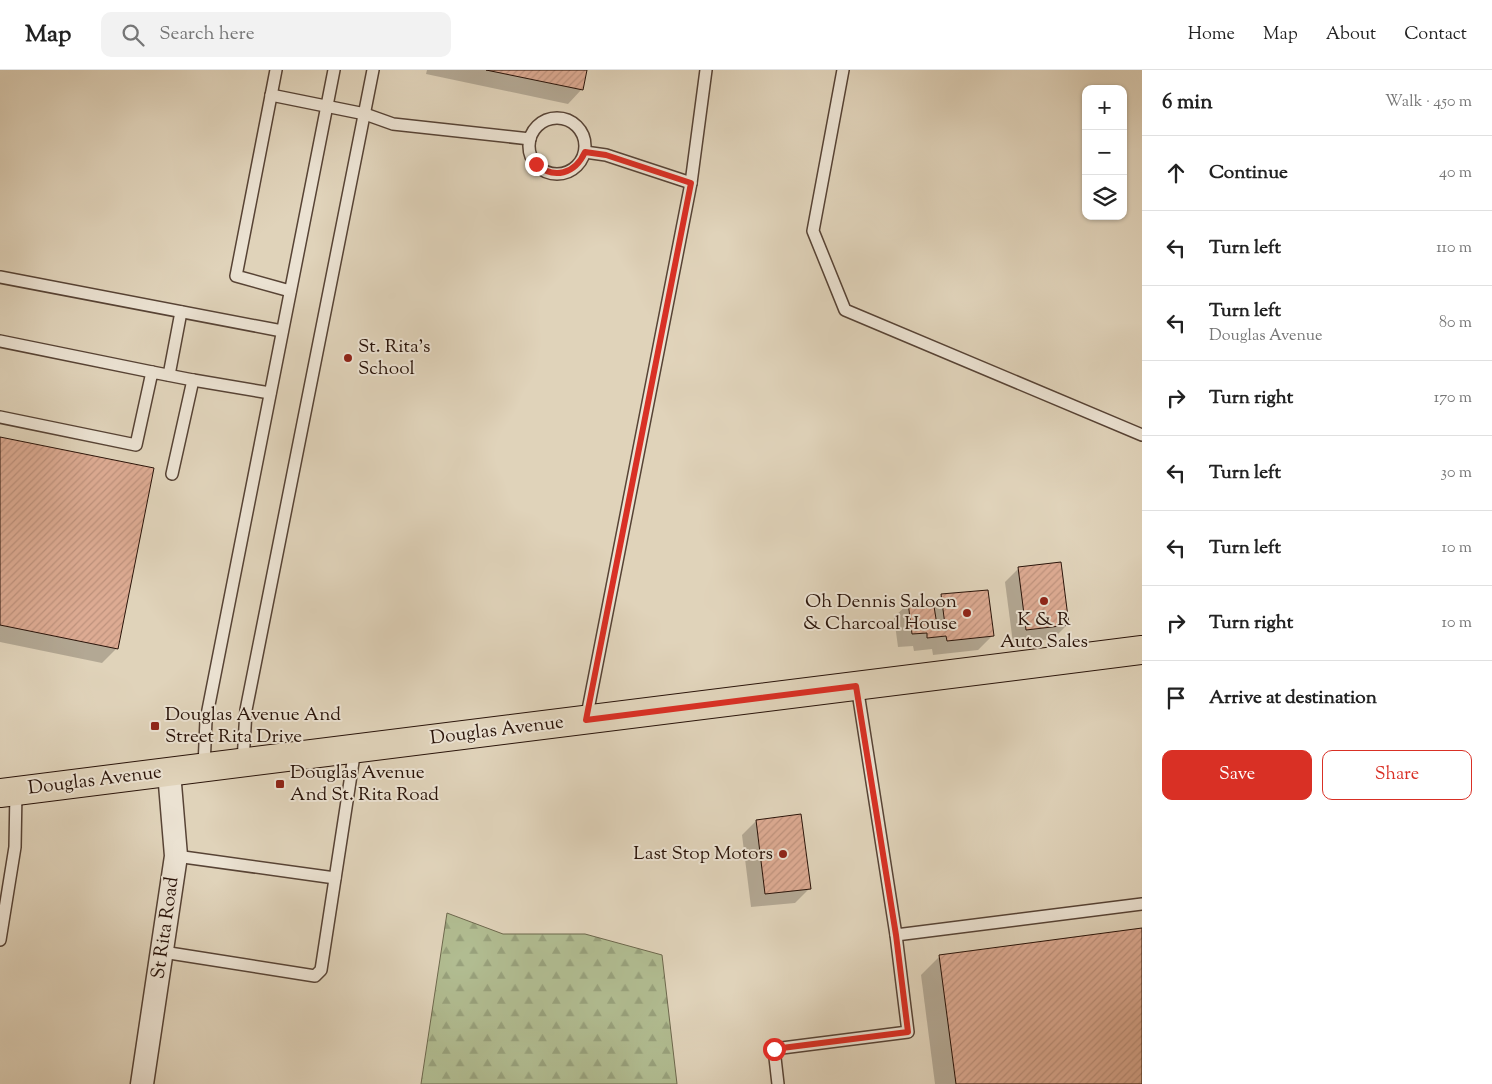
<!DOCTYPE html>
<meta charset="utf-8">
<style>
body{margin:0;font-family:"Sorts Mill Goudy",serif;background:#f2f2f2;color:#222}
.controls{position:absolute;right:15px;top:15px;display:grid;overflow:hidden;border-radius:10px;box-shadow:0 1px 4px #0004}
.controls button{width:45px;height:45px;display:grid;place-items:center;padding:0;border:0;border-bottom:1px solid #e0e0e0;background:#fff;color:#222;font:25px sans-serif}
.stop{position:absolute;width:15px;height:15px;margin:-11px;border:4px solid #d93025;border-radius:50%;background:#fff}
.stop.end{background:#d93025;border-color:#fff;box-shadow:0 1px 5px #0008}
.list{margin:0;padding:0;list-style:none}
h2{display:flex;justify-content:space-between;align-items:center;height:65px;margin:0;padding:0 20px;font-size:21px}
h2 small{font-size:16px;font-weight:400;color:#767676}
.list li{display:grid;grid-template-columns:32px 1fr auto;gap:15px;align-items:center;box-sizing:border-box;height:75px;padding:0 20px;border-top:1px solid #e0e0e0}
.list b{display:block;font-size:19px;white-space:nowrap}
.list p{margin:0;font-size:16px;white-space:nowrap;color:#767676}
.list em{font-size:16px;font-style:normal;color:#767676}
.actions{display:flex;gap:10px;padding:15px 20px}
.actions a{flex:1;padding:11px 0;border:1px solid #d93025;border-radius:10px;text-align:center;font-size:18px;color:#d93025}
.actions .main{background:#d93025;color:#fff}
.icon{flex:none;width:28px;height:28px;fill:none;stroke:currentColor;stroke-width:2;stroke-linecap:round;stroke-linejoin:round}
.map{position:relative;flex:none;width:1142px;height:1014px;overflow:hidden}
header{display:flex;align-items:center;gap:30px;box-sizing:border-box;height:70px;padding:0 25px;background:#fff;border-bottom:1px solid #e0e0e0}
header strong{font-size:24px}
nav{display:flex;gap:28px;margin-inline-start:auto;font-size:18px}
.search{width:350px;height:45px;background:#f2f2f2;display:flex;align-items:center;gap:12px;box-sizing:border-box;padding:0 18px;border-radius:10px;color:#767676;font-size:19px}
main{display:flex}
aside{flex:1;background:#fff}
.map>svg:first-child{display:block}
.forest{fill:url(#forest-firs);stroke:#6d684d}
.shadow{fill:#0003}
.building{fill:url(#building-hatch);stroke:#291309}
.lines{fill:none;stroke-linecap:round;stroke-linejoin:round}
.lane-casing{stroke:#574335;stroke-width:14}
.street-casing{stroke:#574335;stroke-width:25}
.primary-casing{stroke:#291309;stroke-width:30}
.lane{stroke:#ebe2d2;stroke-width:11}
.street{stroke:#ebe2d2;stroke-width:22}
.primary{stroke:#e0d3ba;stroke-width:28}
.route{stroke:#d93025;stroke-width:6}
.poi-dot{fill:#8f2418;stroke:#ebe2d2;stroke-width:2}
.labels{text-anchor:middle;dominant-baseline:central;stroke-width:4;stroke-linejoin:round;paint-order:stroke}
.poi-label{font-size:19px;fill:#291309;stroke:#ebe2d2;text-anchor:start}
.street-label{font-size:19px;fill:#291309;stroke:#ebe2d2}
</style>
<header>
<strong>Map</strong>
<div class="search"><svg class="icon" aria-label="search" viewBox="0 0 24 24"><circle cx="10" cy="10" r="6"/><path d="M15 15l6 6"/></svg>Search here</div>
<nav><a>Home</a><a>Map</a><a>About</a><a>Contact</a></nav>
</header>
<main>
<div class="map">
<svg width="1142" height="1014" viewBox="0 0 1142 1014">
<defs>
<pattern id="forest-firs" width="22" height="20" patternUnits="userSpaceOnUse" patternTransform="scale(1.25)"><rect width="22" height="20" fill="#b1bc91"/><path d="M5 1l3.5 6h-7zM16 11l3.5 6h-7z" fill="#98a17c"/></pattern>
<pattern id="building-hatch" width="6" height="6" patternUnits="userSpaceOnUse" patternTransform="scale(1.25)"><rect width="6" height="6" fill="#ddab93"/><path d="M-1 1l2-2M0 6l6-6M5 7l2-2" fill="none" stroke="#be927d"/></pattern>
</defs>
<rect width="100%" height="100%" fill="#e0d3ba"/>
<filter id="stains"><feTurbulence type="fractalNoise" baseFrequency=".004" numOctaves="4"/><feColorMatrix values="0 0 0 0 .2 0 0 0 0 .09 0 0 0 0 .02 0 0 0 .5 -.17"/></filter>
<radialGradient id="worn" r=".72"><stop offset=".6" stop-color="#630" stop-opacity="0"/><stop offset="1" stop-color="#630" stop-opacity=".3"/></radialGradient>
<path class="forest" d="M447,843L503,864H585L662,885L677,1014H421Z"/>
<g class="shadow">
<path d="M427,0H586L582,19L568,34L426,4Z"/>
<path d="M0,368L116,579L102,593L0,572Z"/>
<path d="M1019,498L1067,555L1053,569L1013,573L1005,512Z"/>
<path d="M942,525L992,566L978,580L933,585L932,579L914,581L913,576L898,577L894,547L909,533L933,534Z"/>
<path d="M756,751L809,819L795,833L751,837L742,765Z"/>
<path d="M940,886L1142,1014H935L921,905Z"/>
</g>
<g class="building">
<path d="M486,0H587L583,20Z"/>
<path d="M0,367L154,398L118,579L0,555Z"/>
<path d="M1061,492L1069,555L1026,560L1018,497Z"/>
<path d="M988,520L994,566L947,571L946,566L927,568V563L912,564L908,532L933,530L937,555H945L941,524Z"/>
<path d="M801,744L811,819L765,824L756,750Z"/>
<path d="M1142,858V1014H956L939,885Z"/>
</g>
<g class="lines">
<defs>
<g id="lane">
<path d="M276,0L236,206L290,221"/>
<path d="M843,0L813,161L845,240L1142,365"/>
<path d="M271,25L365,44L393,54L530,69"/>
<circle cx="557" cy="76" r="28"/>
<path d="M585,82L606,85L691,113"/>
<path d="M0,207L282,261"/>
<path d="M0,271L152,302"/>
<path d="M169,305L181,242"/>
<path d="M193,310L270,323"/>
<path d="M0,347L136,375L152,302L193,310L172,404"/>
<path d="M857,616L896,865L1142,834"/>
<path d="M586,650L691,113L706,0"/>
<path d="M243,692L246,640L373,0"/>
<path d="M204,697L206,650L334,0"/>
<path d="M176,786L335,808"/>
<path d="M0,870L15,777L16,721"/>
<path d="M163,882L315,906L321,900L355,679"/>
<path d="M778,1014L774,979L908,962L896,865"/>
</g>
<path id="street" d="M142,1014L176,786L169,702"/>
<path id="primary" d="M0,723L1142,580"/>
</defs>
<use href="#lane" class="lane-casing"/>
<use href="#street" class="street-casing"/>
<use href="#primary" class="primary-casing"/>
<use href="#lane" class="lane"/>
<use href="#street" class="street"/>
<use href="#primary" class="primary"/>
</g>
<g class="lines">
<path class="route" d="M536,94C554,110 575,104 585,82L606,85L691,113L586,650L856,616L896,865L908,962L774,979"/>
</g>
<g class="poi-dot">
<circle cx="348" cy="288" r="5"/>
<circle cx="1044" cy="531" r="5"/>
<circle cx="967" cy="543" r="5"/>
<rect x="150" y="651" width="10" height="10" rx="2.5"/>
<rect x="275" y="709" width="10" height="10" rx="2.5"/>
<circle cx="783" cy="784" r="5"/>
</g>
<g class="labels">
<g class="poi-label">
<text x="358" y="277">St. Rita's<tspan x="358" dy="22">School</tspan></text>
<text x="957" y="532" text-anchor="end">Oh Dennis Saloon<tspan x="957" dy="22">&amp; Charcoal House</tspan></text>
<text x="1044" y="550" text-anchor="middle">K &amp; R<tspan x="1044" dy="22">Auto Sales</tspan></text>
<text x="165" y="645">Douglas Avenue And<tspan x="165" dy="22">Street Rita Drive</tspan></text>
<text x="290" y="703">Douglas Avenue<tspan x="290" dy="22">And St. Rita Road</tspan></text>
<text x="773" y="784" text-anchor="end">Last Stop Motors</text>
</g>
<g class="street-label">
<text transform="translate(497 661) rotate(-7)">Douglas Avenue</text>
<text transform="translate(95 711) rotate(-7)">Douglas Avenue</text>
<text transform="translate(166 858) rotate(-82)">St Rita Road</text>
</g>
</g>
<rect width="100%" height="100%" filter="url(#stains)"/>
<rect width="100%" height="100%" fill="url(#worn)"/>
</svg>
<div class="controls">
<button>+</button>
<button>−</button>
<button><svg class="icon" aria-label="layers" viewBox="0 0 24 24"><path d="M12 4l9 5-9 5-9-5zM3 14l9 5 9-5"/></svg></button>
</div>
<div class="stop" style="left:774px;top:979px"></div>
<div class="stop end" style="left:536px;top:94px"></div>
</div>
<aside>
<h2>6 min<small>Walk · 450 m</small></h2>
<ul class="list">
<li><svg class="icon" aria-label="ahead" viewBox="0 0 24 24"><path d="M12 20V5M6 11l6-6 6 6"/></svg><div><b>Continue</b></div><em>40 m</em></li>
<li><svg class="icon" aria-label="left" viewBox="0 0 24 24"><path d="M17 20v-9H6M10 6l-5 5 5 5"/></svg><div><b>Turn left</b></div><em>110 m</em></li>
<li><svg class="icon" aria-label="left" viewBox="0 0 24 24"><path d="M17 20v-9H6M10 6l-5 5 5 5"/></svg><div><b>Turn left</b><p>Douglas Avenue</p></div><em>80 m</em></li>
<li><svg class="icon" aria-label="right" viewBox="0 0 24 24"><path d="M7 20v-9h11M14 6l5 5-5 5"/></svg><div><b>Turn right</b></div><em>170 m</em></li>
<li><svg class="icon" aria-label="left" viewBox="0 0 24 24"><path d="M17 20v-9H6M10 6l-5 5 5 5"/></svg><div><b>Turn left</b></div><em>30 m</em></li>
<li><svg class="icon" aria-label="left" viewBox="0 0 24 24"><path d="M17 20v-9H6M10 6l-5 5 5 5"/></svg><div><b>Turn left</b></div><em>10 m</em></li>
<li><svg class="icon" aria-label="right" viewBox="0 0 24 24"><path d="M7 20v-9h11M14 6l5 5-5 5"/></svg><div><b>Turn right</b></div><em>10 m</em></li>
<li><svg class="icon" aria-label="arrive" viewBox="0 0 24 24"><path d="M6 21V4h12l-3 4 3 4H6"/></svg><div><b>Arrive at destination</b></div></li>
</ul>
<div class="actions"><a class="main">Save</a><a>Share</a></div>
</aside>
</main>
